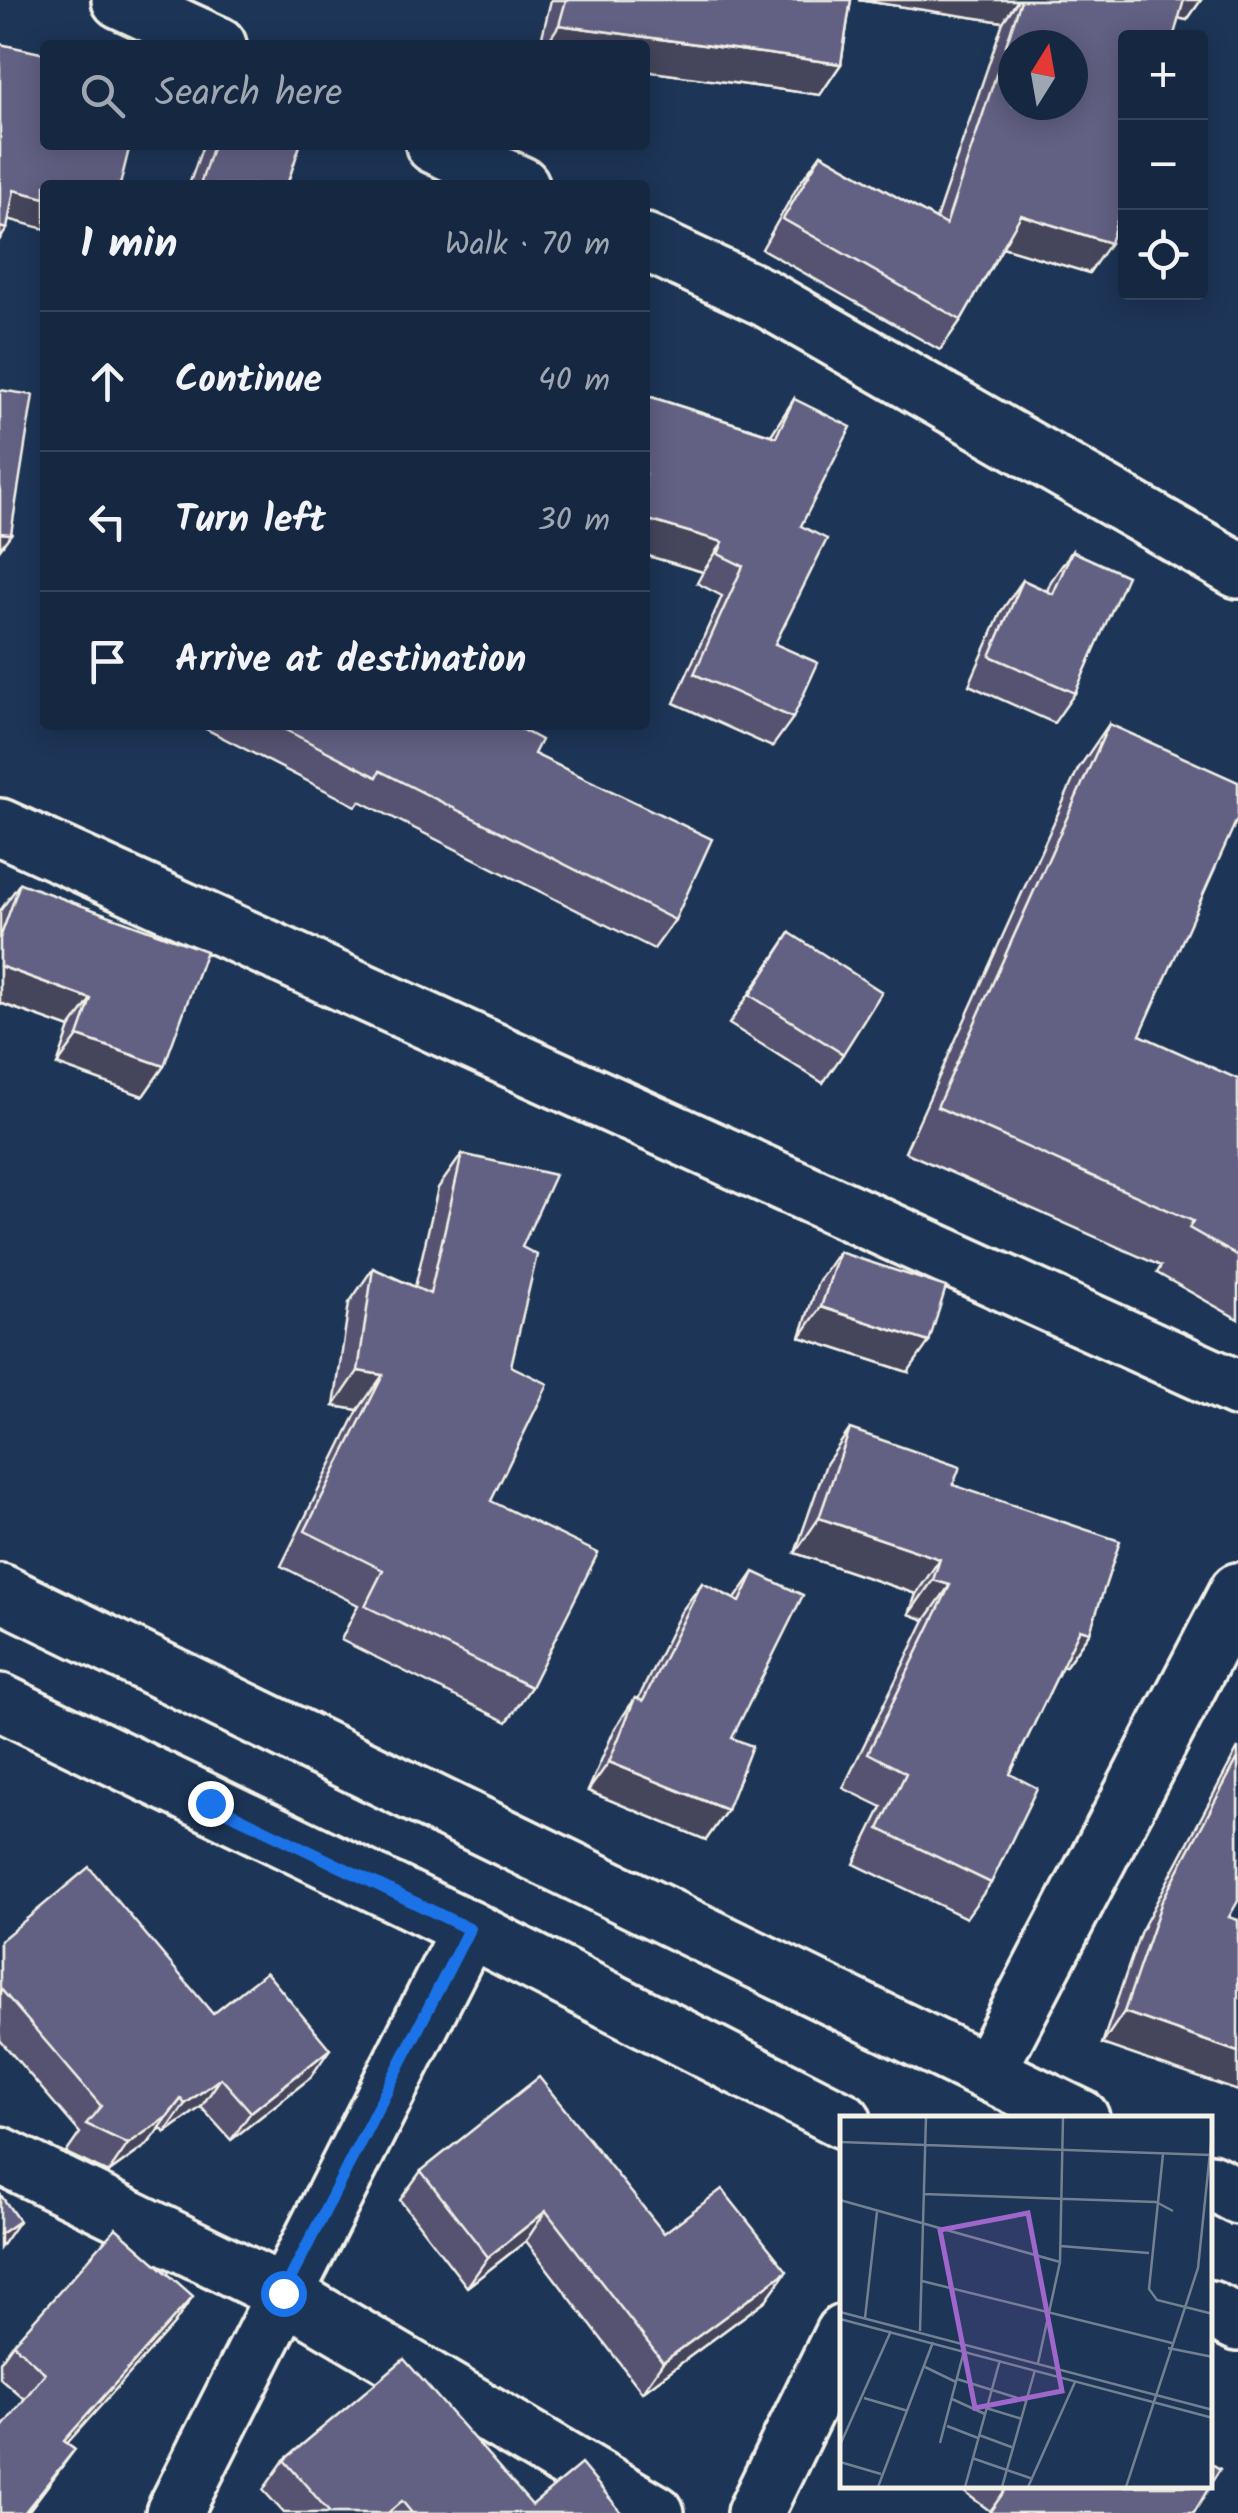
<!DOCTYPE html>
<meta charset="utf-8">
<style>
body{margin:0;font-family:Kalam,sans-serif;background:#1f3048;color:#f1f3f6}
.controls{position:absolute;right:30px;top:30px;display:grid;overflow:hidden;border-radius:10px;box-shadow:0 5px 25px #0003}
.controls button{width:90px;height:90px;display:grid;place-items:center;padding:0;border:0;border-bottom:2px solid #35445a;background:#162841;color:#f1f3f6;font:50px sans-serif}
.compass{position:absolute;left:998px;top:30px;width:90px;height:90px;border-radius:50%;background:#162841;box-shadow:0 5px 25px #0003;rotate:11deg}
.stop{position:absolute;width:30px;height:30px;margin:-22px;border:8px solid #1a73e8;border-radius:50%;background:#fff}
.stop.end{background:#1a73e8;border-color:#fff;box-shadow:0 2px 10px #0008}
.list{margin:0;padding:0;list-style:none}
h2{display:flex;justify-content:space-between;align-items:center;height:130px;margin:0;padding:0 40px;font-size:42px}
h2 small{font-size:32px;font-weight:400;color:#9ea6b1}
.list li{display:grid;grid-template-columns:65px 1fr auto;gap:30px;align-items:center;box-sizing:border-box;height:140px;padding:0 40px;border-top:2px solid #35445a}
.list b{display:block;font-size:38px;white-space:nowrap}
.list em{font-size:32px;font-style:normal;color:#9ea6b1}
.icon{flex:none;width:55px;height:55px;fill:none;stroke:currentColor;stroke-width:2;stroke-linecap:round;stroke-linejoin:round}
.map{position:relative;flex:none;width:1238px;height:2513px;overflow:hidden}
.search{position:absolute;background:#162841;box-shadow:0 5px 25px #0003;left:40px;top:40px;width:610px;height:110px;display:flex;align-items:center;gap:25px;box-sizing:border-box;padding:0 35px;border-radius:10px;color:#9ea6b1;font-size:38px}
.panel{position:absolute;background:#162841;box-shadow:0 5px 25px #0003;left:40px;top:180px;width:610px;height:550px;border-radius:10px}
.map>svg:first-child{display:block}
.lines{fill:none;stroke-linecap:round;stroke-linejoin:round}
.minor-casing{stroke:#f4f1e8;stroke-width:62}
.minor{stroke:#1d3557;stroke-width:55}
.wall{fill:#545371;stroke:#f4f1e8;stroke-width:2.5}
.shaded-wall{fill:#45445c;stroke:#f4f1e8;stroke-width:2.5}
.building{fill:#626183;stroke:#f4f1e8;stroke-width:2.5;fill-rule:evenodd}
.route{stroke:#1a73e8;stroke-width:12}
.inset-road{fill:none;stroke:#738091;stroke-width:2.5}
.view{fill:#9f67cb;fill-opacity:0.15;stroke:#9f67cb;stroke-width:5}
.inset-edge{fill:none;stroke:#f4f1e8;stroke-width:5}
</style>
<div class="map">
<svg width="1238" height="2513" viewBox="0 0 1238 2513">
<rect width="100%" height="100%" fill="#1d3557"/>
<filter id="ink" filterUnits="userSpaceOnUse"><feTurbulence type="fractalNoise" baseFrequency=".01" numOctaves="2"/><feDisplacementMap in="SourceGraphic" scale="20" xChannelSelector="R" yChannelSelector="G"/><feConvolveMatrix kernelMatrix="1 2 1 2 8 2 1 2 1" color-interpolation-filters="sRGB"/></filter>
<g filter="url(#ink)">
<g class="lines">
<defs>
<g id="minor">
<path d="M120,0L218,45"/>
<path d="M434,145L521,185"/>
<path d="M645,242L765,298L1238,570"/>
<path d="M0,827L1238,1389"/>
<path d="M0,1592L1081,2118"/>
<path d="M0,1702L469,1929L843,2120"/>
<path d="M987,2072L1238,1591"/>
<path d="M0,2155L283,2293L656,2513"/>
<path d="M1210,2182L1238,2196"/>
<path d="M1210,2309L1238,2323"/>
<path d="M174,2513L469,1929"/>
<path d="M755,2513L843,2333"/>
</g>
</defs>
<use href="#minor" class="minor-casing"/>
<use href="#minor" class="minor"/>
</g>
<g class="wall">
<path d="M551,0H851L841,64L820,95L645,71V45H540Z"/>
<path d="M858,0H1201L1187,20L1179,18L1089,273L1003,247L961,320L940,350L762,249L799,184L821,154L936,219L1003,22Z"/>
<path d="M203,145H300L287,185H189Z"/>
<path d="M645,395L771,435L794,399L801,526L775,644L793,718L772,747L674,703L722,596L697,583L703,572L645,555Z"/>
<path d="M1072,551L1075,693L1054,723L969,685L1002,610L1023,580L1047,591L1051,581Z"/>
<path d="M1109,724L1140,1035L1238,1113V1319L1157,1273L1161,1266L905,1152L1078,769Z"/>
<path d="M198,725H513L534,754L675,920L654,949L360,801L356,806Z"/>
<path d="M20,883L164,1066L143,1096L57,1065L70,1028L0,1003V911Z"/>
<path d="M790,933L843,1054L823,1083L729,1024Z"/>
<path d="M462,1154L522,1247L511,1366L491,1501L531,1687L507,1722L341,1640L358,1605L281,1566L358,1410L334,1406L349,1303L373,1268L415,1287L438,1188Z"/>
<path d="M839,1252L908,1372L800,1337L818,1282Z"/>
<path d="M850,1429L953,1485L1090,1632L1065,1667L1062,1666L1010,1774L991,1883L966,1918L854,1864L882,1807L843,1788L925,1620L909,1614L916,1594L795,1553L826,1464Z"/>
<path d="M754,1572L732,1738L727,1810L706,1840L588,1791L615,1728L635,1698L638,1699L681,1612L702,1583L735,1599Z"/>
<path d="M1238,1748V1901L1102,2044L1140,1933Z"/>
<path d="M0,1941L213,2014L310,2078L231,2140L201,2107L165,2133L161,2128L147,2145L108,2173L66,2153L80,2133L0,2040Z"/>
<path d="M421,2171L664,2233L766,2300L642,2392L526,2241L467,2287L400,2200Z"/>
<path d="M174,2324L67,2443L75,2449L27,2513H0L24,2399L0,2378V2362L13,2344Z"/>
<path d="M284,2460L532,2505L622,2513H284L263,2490Z"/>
<path d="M956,2486H1210L990,2511Z"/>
</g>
<g class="shaded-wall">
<path d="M858,0H1018L1003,22Z"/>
<path d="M1179,0H1201L1187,20L1167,16Z"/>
<path d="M559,25L841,64L820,95L645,71V45H546Z"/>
<path d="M14,190L45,198V229L0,217Z"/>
<path d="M1021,215L1110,243L1089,273L999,246Z"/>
<path d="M0,227L7,229L0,239Z"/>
<path d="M645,519L723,542L703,572L645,555Z"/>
<path d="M0,533L11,534L0,549Z"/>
<path d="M0,966L91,999L70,1028L0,1003Z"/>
<path d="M78,1036L164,1066L143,1096L57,1065Z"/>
<path d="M821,1307L929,1342L908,1372L800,1337Z"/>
<path d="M358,1371L383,1375L358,1410L334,1406Z"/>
<path d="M819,1518L940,1559L916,1594L795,1553Z"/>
<path d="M933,1580L950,1585L925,1620L909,1614Z"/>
<path d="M1080,1629L1090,1632L1065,1667L1055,1664Z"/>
<path d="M609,1762L727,1810L706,1840L588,1791Z"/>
<path d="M1124,2012L1238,2052V2091L1102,2044Z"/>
<path d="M330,2049L310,2078L231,2140L251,2112Z"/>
<path d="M221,2078L201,2107L165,2133L185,2104Z"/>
<path d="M181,2099L147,2145L108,2173L128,2144Z"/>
<path d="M546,2211L526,2241L467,2287L488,2257Z"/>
<path d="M19,2221L0,2248V2234Z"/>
<path d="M787,2271L766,2300L642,2392L663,2362Z"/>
<path d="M193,2296L174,2324L45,2468L64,2441Z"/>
<path d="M75,2449L27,2513H24Z"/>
</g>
<g class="building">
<path d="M566,0H851L841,64L559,25Z"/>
<path d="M1021,0H1184L1173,38H1126V193L1110,243L1021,215L961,320L783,219L821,154L946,225ZM1013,45H1073V105H1013Z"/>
<path d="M0,44L45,54V145H130L120,185H45V198L14,190L7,229L0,227Z"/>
<path d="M213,145H300L287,185H200Z"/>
<path d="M0,390L33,395L11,534L0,533Z"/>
<path d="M645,395L776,437L794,399L851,427L801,526L827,539L775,644L818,663L793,718L694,674L743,566L718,554L723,542L645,519Z"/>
<path d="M1072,551L1127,576L1075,693L990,656L1023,580L1053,594Z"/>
<path d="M1109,724L1238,782V817L1140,1035L1238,1079V1256L1189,1228L1193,1221L937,1107Z"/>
<path d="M276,725H513L541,740L534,754L712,839L675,920L380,771L377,777Z"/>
<path d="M20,883L206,951L164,1066L78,1036L91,999L0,966V938Z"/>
<path d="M790,933L882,992L843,1054L750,995Z"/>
<path d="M462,1154L555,1175L522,1247L537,1255L511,1366L548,1384L491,1501L598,1553L531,1687L365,1606L383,1570L305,1531L383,1375L358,1371L373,1268L430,1294Z"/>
<path d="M839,1252L946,1287L929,1342L821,1307Z"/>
<path d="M850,1429L960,1467L953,1485L1120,1541L1090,1632L1080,1629L1010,1774L1037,1788L991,1883L879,1829L906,1773L868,1753L950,1585L933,1580L940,1559L819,1518Z"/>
<path d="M754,1572L803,1595L732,1738L752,1746L727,1810L609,1762L635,1698L643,1701L702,1583L740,1602Z"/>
<path d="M1238,1758V1901L1229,1917L1238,1920V2052L1124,2012L1162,1901Z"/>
<path d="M89,1867L213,2014L266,1972L330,2049L251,2112L221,2078L185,2104L181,2099L167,2117L128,2144L86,2124L101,2106L0,1988V1941Z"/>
<path d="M539,2077L664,2233L722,2189L787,2271L663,2362L546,2211L488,2257L421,2171Z"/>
<path d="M0,2194L19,2221L0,2234Z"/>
<path d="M116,2228L193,2296L64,2441L75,2449L24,2513H0V2430L45,2373L13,2344Z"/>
<path d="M404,2359L532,2505L581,2464L622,2513H412L402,2501L388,2513H330L284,2460Z"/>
<path d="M1210,2463L1220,2469L1210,2485Z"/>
<path d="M1008,2486H1210L1194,2513H989Z"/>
</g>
</g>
<g class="lines" filter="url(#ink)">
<path class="route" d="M210,1803L469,1929L283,2293"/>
</g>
<g transform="translate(840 2116)">
<rect width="372" height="372" fill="#1d3557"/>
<path class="inset-road" d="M0,26L371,39M323,38L309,173L317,184L373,198M83,78L316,86L333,95M0,84L220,146M220,130L309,137M82,165L332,227M0,196L373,294M25,202L37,96M0,203L373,302M80,215L86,1M328,232L373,241M198,247L220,146L223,1M85,251L116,266M117,263L187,285M24,282L68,295M112,283L145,298M146,292L182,303M107,310L138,322M139,319L174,332M100,327L124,235M0,329L51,215M132,342L193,363M0,346L41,358M38,371L93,226M125,371L160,244M162,371L195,254M188,371L235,266M286,371L358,152L373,8"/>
<path class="view" d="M188,97L222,275L135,292L100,114Z"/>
<rect width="372" height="372" class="inset-edge"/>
</g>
</svg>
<div class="controls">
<button>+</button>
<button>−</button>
<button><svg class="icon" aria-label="locate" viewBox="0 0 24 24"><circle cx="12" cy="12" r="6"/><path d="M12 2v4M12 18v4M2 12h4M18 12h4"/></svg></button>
</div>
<svg class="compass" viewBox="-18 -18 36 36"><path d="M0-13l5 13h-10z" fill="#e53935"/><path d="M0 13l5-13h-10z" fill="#9ea6b1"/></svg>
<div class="stop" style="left:283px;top:2293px"></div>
<div class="stop end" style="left:210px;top:1803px"></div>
<div class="search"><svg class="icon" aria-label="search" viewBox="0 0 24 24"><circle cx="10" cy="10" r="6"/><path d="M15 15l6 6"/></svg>Search here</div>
<section class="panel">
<h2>1 min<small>Walk · 70 m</small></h2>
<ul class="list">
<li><svg class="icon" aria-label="ahead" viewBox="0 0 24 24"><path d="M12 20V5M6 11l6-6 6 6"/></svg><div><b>Continue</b></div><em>40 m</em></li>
<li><svg class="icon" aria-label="left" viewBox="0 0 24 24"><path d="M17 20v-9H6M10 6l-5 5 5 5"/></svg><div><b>Turn left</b></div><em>30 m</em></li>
<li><svg class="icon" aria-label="arrive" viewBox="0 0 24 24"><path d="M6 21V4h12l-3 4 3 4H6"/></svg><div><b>Arrive at destination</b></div></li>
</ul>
</section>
</div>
